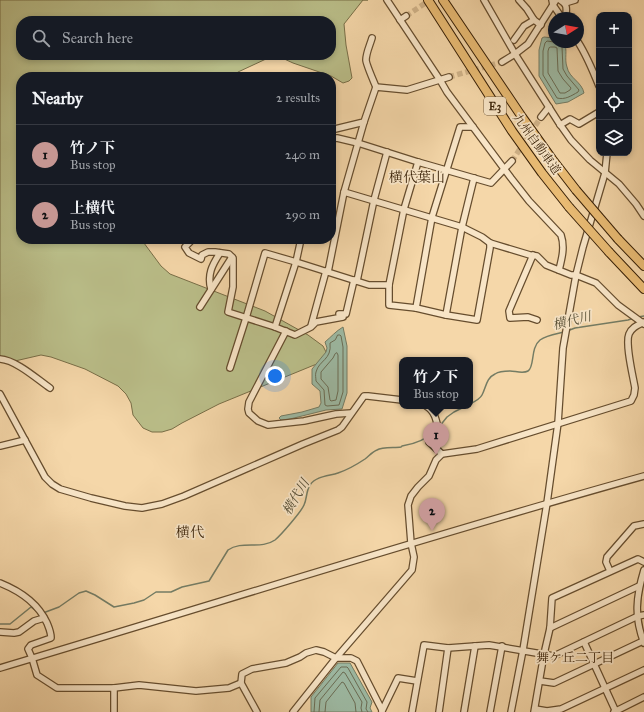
<!DOCTYPE html>
<meta charset="utf-8">
<style>
body{margin:0;font-family:"IM FELL Great Primer","Noto Serif JP",serif;background:#20242c;color:#f1f3f6}
.controls{position:absolute;right:12px;top:12px;display:grid;overflow:hidden;border-radius:8px;box-shadow:0 2px 6px #0003}
.controls button{width:36px;height:36px;display:grid;place-items:center;padding:0;border:0;border-bottom:1px solid #363941;background:#171b24;color:#f1f3f6;font:20px sans-serif}
.compass{position:absolute;left:548px;top:12px;width:36px;height:36px;border-radius:50%;background:#171b24;box-shadow:0 2px 6px #0003;rotate:79deg}
.you{position:absolute;left:275px;top:376px;width:14px;height:14px;margin:-10px;border:3px solid #fff;border-radius:50%;background:#1a73e8;box-shadow:0 0 0 6px #1a73e833}
.badge{display:grid;place-items:center;width:26px;height:26px;border-radius:50%;background:#c59692;color:#111;font-size:13px;font-weight:700}
.pin{position:absolute;translate:-50% -33px;filter:drop-shadow(0 1px 2px #0008)}
.pin::after{content:'';position:absolute;top:21px;width:14px;height:12px;background:inherit;clip-path:polygon(0 0,100% 0,50% 100%)}
.popup{position:absolute;left:399px;top:357px;width:74px;height:52px;box-sizing:border-box;display:grid;place-content:center;border-radius:8px;background:#171b24;filter:drop-shadow(0 1px 3px #0005);font-size:13px;white-space:nowrap;color:#9ea1a6}
.popup b{font-size:15px;color:#f1f3f6}
.popup::after{content:'';position:absolute;left:50%;top:100%;margin-left:-8px;border:8px solid transparent;border-top-color:#171b24}
.list{margin:0;padding:0;list-style:none}
h2{display:flex;justify-content:space-between;align-items:center;height:52px;margin:0;padding:0 16px;font-size:17px}
h2 small{font-size:13px;font-weight:400;color:#9ea1a6}
.list li{display:grid;grid-template-columns:26px 1fr auto;gap:12px;align-items:center;box-sizing:border-box;height:60px;padding:0 16px;border-top:1px solid #363941}
.list b{display:block;font-size:15px;white-space:nowrap}
.list p{margin:0;font-size:13px;white-space:nowrap;color:#9ea1a6}
.list em{font-size:13px;font-style:normal;color:#9ea1a6}
.icon{flex:none;width:22px;height:22px;fill:none;stroke:currentColor;stroke-width:2;stroke-linecap:round;stroke-linejoin:round}
.map{position:relative;flex:none;width:644px;height:712px;overflow:hidden}
.search{position:absolute;background:#171b24;box-shadow:0 2px 6px #0003;left:16px;top:16px;width:320px;height:44px;display:flex;align-items:center;gap:10px;box-sizing:border-box;padding:0 14px;border-radius:16px;color:#9ea1a6;font-size:15px}
.panel{position:absolute;background:#171b24;box-shadow:0 2px 6px #0003;left:16px;top:72px;width:320px;height:172px;border-radius:16px}
.map>svg:first-child{display:block}
.green{fill:#babe89;stroke:#786e47;fill-rule:evenodd}
.water{fill:#9dbaa4;stroke:#747c64}
.lines{fill:none;stroke-linecap:round;stroke-linejoin:round}
.shore{stroke:#6a6c54;stroke-width:1}
.stream{stroke:#747c64;stroke-width:1.5}
.minor-tunnel{stroke:#cfb288;stroke-width:5.5;stroke-dasharray:5.5 3;stroke-linecap:butt}
.minor-casing{stroke:#664d2e;stroke-width:8}
.highway-casing{stroke:#371f05;stroke-width:10}
.minor{stroke:#f8e5c7;stroke-width:5.5}
.highway{stroke:#eabc74;stroke-width:8}
.highway-bridge-casing{stroke:#371f05;stroke-width:10;stroke-linecap:butt}
.highway-bridge{stroke:#eabc74;stroke-width:8}
.labels{text-anchor:middle;dominant-baseline:central;stroke-width:3.5;stroke-linejoin:round;paint-order:stroke}
.shield{fill:#f8e5c7;stroke:#715a3f;stroke-width:1}
.shield-label{font-size:11px;font-weight:bold;fill:#371f05}
.street-label{font-size:12px;fill:#371f05;stroke:#f8e5c7}
.water-label{font-size:13px;font-style:italic;fill:#564e35;stroke:#f8e5c7}
.neighbourhood-label{font-size:13px;fill:#371f05;stroke:#f8e5c7}
.quarter-label{font-size:14px;fill:#371f05;stroke:#f8e5c7}
</style>
<div class="map">
<svg width="644" height="712" viewBox="0 0 644 712">
<rect width="100%" height="100%" fill="#f5d7a9"/>
<filter id="stains"><feTurbulence type="fractalNoise" baseFrequency=".005" numOctaves="4"/><feColorMatrix values="0 0 0 0 .2 0 0 0 0 .09 0 0 0 0 .02 0 0 0 .5 -.17"/></filter>
<radialGradient id="worn" r=".72"><stop offset=".6" stop-color="#630" stop-opacity="0"/><stop offset="1" stop-color="#630" stop-opacity=".3"/></radialGradient>
<path class="green" d="M0,0H368H363L344,24L346,45L352,78L349,81L343,83L331,76L293,63L280,57H272L266,59L238,72L232,77H21V239H141L161,266L170,274L265,311L308,335L323,346L326,352V357L324,361L219,404L182,423L172,429L162,432H152L143,428L133,415L131,403L126,394L118,386L85,369L51,357L41,355L15,361L0,356ZM21,21H331V55H21Z"/>
<g class="water">
<path d="M544,37L554,38V42H564C568,50 564,59 567,67C569,78 582,82 584,93L568,102L556,104L539,76V50L542,38Z"/>
<path d="M343,327L347,346V393L342,409L326,410L286,420H281L279,418L281,416L302,412L319,407L321,403L320,391L312,384V369L326,352L327,348L325,342C331,337 336,331 343,327Z"/>
<path d="M338,663H350L372,702L370,708L372,712H311V697Z"/>
</g>
<g class="lines">
<g class="shore">
<path d="M554,42L547,41L545,43L543,51V75L557,98C565,100 571,96 578,92L579,90L567,76L563,69L562,47L561,42"/>
<path d="M551,47H555L557,48L558,71L563,79L571,88L570,90L565,93H560L548,73V51L549,48Z"/>
<path d="M338,335H340L341,336L343,347V392L339,405L327,406L325,405L324,390L316,381C316,378 315,375 316,372C319,360 332,360 330,343L335,340Z"/>
<path d="M337,353L338,355V391L336,400L331,401L330,400L328,387L321,379V372L333,358L335,354Z"/>
<path d="M314,712L315,698L341,667H347L348,668L367,702L366,709L368,712"/>
<path d="M319,712L320,700L343,672L345,673L362,702L361,708L362,712"/>
<path d="M325,712L326,702L342,682L344,683L355,703L356,712"/>
</g>
<g class="stream">
<path d="M638,317L644,316"/>
<path d="M567,331L575,328L628,320L634,318"/>
<path d="M470,404C474,402 480,399 482,395C486,388 486,378 495,374C498,372 505,371 510,371C515,371 523,374 528,371C535,367 530,348 540,340C547,335 556,334 564,332"/>
<path d="M439,427L447,417L454,412L466,406"/>
<path d="M43,613L59,607L79,593L86,591L95,595L114,607L134,603L144,600L156,592H171L182,587L209,581L228,550C242,540 261,550 275,540C281,535 301,512 304,505C307,499 306,491 310,485C316,476 329,476 338,473C347,470 356,465 365,459C369,456 372,452 377,450C382,447 395,448 401,447L402,446C415,444 427,439 436,430"/>
<path d="M0,624H10L31,607L39,613"/>
</g>
<g class="minor-tunnel">
<path d="M406,16L430,0"/>
<path d="M449,77L502,62"/>
<path d="M512,161L541,117"/>
</g>
<defs>
<g id="minor">
<path d="M387,0L440,80L447,92L511,178L529,201L561,235C565,247 562,258 559,270"/>
<path d="M484,0L515,54L559,123L571,140L590,160L619,184L636,204L644,216"/>
<path d="M519,0L527,9L534,20L541,25"/>
<path d="M552,0L553,5L562,18"/>
<path d="M560,0C566,4 567,6 566,14L561,17"/>
<path d="M565,3L575,0"/>
<path d="M400,20L406,16"/>
<path d="M372,38C370,45 366,53 366,60C366,64 374,82 376,87"/>
<path d="M514,40L524,26L534,20"/>
<path d="M578,42C587,56 593,71 599,86"/>
<path d="M502,62L515,54L528,44L556,0"/>
<path d="M541,117L549,107"/>
<path d="M560,125L570,119L579,124L599,112"/>
<path d="M331,130L364,122L376,87L407,90L449,77"/>
<path d="M331,139L337,138L358,143L418,162L491,183L512,161"/>
<path d="M418,162L404,209L389,285V305L416,308L446,315L477,320L490,248V243"/>
<path d="M344,192L462,227L482,237L490,243L530,255L537,256L546,265L571,275H576L596,283L618,305L644,324"/>
<path d="M194,239H193L185,247L189,253L201,259L202,255L208,252H215L229,254L233,258V287L228,312L275,327"/>
<path d="M301,239L296,262L275,327L295,335L311,327L316,322L343,317"/>
<path d="M533,255L509,311L510,318L528,317L537,320"/>
<path d="M328,272L344,192L364,122"/>
<path d="M357,281L374,200L387,152"/>
<path d="M211,289C207,275 212,265 220,253"/>
<path d="M200,307L232,257"/>
<path d="M416,308L432,217L460,127H473"/>
<path d="M339,314H346L354,280"/>
<path d="M446,315L462,227L474,178"/>
<path d="M311,326L326,271"/>
<path d="M286,331L249,402L248,409L249,413L258,421L268,425L304,421L336,414L351,413"/>
<path d="M0,359C16,360 37,379 50,388"/>
<path d="M230,368L246,318L265,253L296,262L369,285H389"/>
<path d="M0,394L45,477L52,484L60,489L91,498L125,506L142,508L162,504L184,496L303,444L338,430L342,427L364,396H368L402,400"/>
<path d="M426,406C437,412 437,426 440,437L429,442L442,454"/>
<path d="M0,446L25,440"/>
<path d="M610,571L606,562L607,557L634,526L644,524"/>
<path d="M0,583C20,591 38,603 47,623C49,628 51,632 51,638L31,645L28,649L32,658L37,675L57,688H114L139,685L196,691L229,688L241,683"/>
<path d="M550,628L639,586"/>
<path d="M0,632L14,633L19,632L34,621L44,618"/>
<path d="M584,642L616,712"/>
<path d="M644,643C634,617 636,597 644,570"/>
<path d="M0,668C215,604 428,536 644,476"/>
<path d="M540,681L554,683L643,641"/>
<path d="M535,709L547,711L561,709L644,670"/>
<path d="M382,711L398,678L417,681"/>
<path d="M114,712V688"/>
<path d="M257,712L241,683L242,674L252,669L286,663L300,657L306,653L316,650L324,652L336,658H351L357,661L382,710"/>
<path d="M293,712L336,658L412,570L414,557L411,543L408,505L411,496L418,487L429,476L436,460L442,454L477,449L631,401L634,395L635,388C633,376 625,344 629,334C632,327 638,325 644,322"/>
<path d="M412,712L424,645L448,648L489,645L554,656L638,616L644,615"/>
<path d="M439,712L448,648"/>
<path d="M464,712L475,646"/>
<path d="M490,712L502,646"/>
<path d="M511,712L523,650L547,503L558,423L563,348L576,275L583,247L605,173L607,153"/>
<path d="M534,712L544,654L550,628L552,598L638,559L644,562"/>
<path d="M614,712L644,697"/>
</g>
<g id="highway">
<path d="M428,0L512,131L542,173L569,207"/>
<path d="M443,0L522,117L552,159L576,190"/>
<path d="M618,239L644,266"/>
<path d="M609,252L644,289"/>
</g>
</defs>
<use href="#minor" class="minor-casing"/>
<use href="#highway" class="highway-casing"/>
<use href="#minor" class="minor"/>
<use href="#highway" class="highway"/>
<defs>
<g id="highway-bridge">
<path d="M576,190L618,239"/>
<path d="M569,207L609,252"/>
</g>
</defs>
<use href="#highway-bridge" class="highway-bridge-casing"/>
<use href="#highway-bridge" class="highway-bridge"/>
</g>
<g class="labels">
<rect class="shield" x="484" y="97" width="22" height="18" rx="3"/>
<g class="shield-label">
<text x="495" y="106">E3</text>
</g>
<g class="street-label">
<text transform="translate(537 144) rotate(54)">九州自動車道</text>
</g>
<g class="water-label">
<text transform="translate(572 321) rotate(-14)">横代川</text>
<text transform="translate(296 497) rotate(-59)">横代川</text>
</g>
<g class="neighbourhood-label">
<text x="575" y="658">舞ケ丘二丁目</text>
</g>
<g class="quarter-label">
<text x="417" y="177">横代葉山</text>
<text x="190" y="532">横代</text>
</g>
</g>
<rect width="100%" height="100%" filter="url(#stains)"/>
<rect width="100%" height="100%" fill="url(#worn)"/>
</svg>
<div class="controls">
<button>+</button>
<button>−</button>
<button><svg class="icon" aria-label="locate" viewBox="0 0 24 24"><circle cx="12" cy="12" r="6"/><path d="M12 2v4M12 18v4M2 12h4M18 12h4"/></svg></button>
<button><svg class="icon" aria-label="layers" viewBox="0 0 24 24"><path d="M12 4l9 5-9 5-9-5zM3 14l9 5 9-5"/></svg></button>
</div>
<svg class="compass" viewBox="-18 -18 36 36"><path d="M0-13l5 13h-10z" fill="#e53935"/><path d="M0 13l5-13h-10z" fill="#9ea1a6"/></svg>
<div class="you"></div>
<div class="pin badge" style="left:436px;top:455px">1</div>
<div class="popup"><b>竹ノ下</b>Bus stop</div>
<div class="pin badge" style="left:432px;top:531px">2</div>
<div class="search"><svg class="icon" aria-label="search" viewBox="0 0 24 24"><circle cx="10" cy="10" r="6"/><path d="M15 15l6 6"/></svg>Search here</div>
<section class="panel">
<h2>Nearby<small>2 results</small></h2>
<ul class="list">
<li><span class="badge">1</span><div><b>竹ノ下</b><p>Bus stop</p></div><em>240 m</em></li>
<li><span class="badge">2</span><div><b>上横代</b><p>Bus stop</p></div><em>290 m</em></li>
</ul>
</section>
</div>
